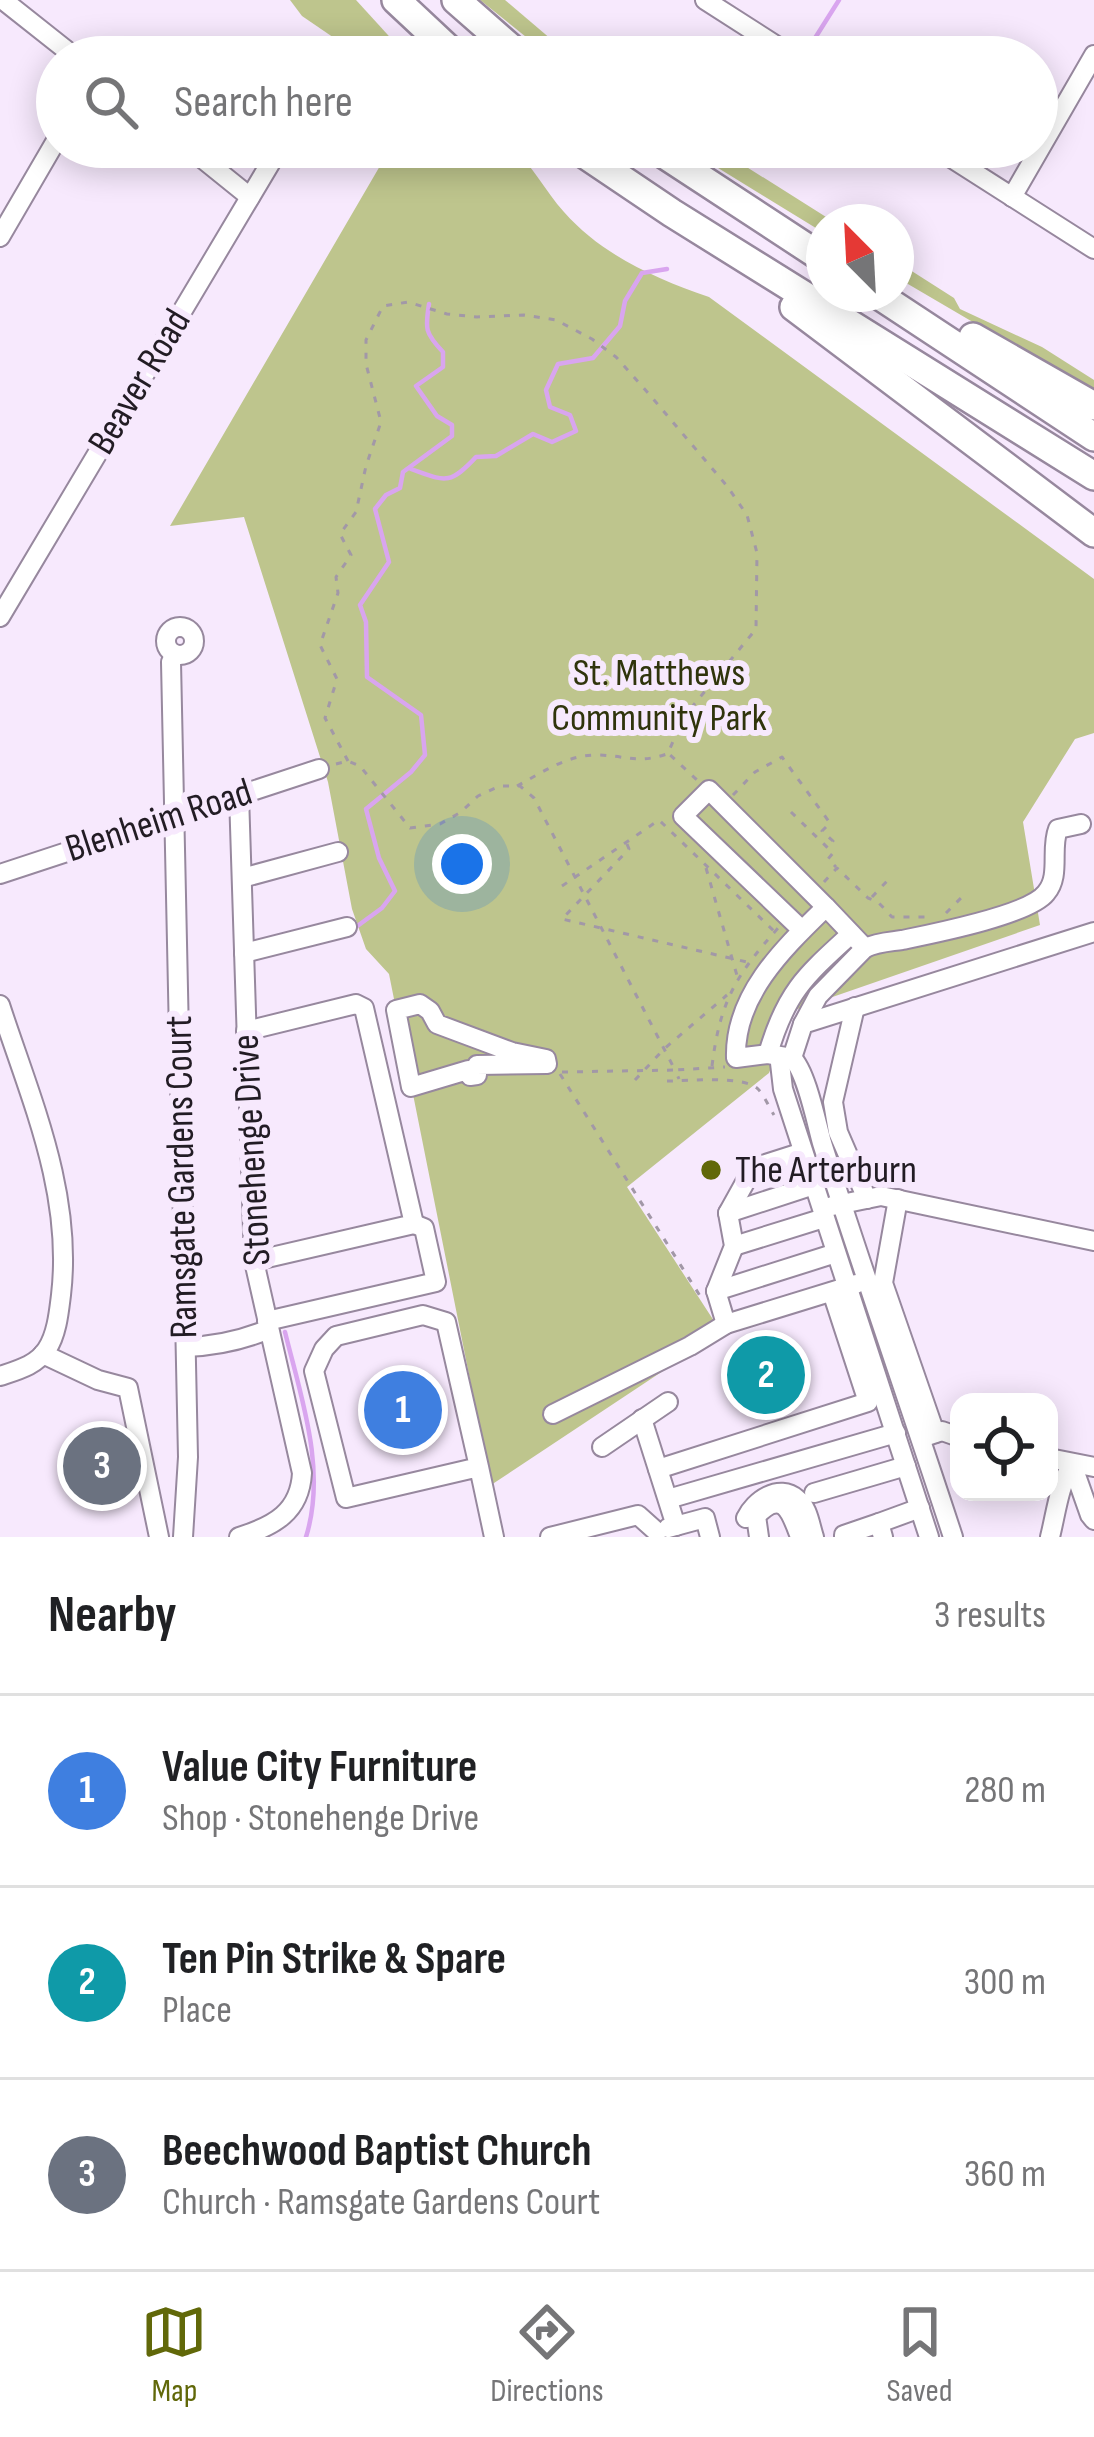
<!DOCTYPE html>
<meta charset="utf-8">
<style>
body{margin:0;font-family:"Sofia Sans Condensed",sans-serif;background:#f6f6f6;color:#202124}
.controls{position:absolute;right:36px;bottom:36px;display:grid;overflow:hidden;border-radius:24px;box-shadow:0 6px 30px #0003}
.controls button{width:108px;height:108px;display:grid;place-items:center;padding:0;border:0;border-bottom:3px solid #e0e0e0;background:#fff;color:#202124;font:60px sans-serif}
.compass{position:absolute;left:806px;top:204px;width:108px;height:108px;border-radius:50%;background:#fff;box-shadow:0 6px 30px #0003;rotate:336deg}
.you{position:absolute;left:462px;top:864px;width:42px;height:42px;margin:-30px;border:9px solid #fff;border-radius:50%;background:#1a73e8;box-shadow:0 0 0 18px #1a73e833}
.badge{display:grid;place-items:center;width:78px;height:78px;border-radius:50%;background:#616809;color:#fff;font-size:39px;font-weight:700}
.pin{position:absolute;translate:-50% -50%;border:6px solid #fff;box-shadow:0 3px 12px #0006}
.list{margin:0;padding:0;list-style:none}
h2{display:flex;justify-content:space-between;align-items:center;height:156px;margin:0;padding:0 48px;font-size:51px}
h2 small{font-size:39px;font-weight:400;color:#757577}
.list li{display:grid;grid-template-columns:78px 1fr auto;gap:36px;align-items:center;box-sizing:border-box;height:192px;padding:0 48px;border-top:3px solid #e0e0e0}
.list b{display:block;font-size:45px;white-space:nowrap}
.list p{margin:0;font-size:39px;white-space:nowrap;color:#757577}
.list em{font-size:39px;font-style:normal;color:#757577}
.icon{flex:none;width:66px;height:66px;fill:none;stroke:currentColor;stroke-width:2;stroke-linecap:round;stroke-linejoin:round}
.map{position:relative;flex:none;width:1094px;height:1537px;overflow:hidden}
.search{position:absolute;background:#fff;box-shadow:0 6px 30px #0003;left:36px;right:36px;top:36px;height:132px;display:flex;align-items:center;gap:30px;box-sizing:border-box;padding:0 42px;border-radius:66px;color:#757577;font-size:45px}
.sheet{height:732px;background:#fff}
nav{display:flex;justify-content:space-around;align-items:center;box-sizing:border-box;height:168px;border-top:3px solid #e0e0e0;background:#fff;font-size:33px;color:#757577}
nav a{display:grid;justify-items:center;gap:6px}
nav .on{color:#616809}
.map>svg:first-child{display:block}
.green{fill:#bec58d}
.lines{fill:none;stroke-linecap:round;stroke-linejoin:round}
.stream{stroke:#d9a5ef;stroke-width:4.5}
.minor-casing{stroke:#97889e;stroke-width:22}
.highway-casing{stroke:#97889e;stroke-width:32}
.path{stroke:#a298a7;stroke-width:3;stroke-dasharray:6 9;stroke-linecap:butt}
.minor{stroke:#fff;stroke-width:18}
.highway{stroke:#fff;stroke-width:27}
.poi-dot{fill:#616809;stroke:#f7e9fd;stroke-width:4.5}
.labels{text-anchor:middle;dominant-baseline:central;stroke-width:12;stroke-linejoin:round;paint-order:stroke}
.street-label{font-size:39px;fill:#221c24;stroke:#f7e9fd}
.park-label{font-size:39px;fill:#30340c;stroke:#f7e9fd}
.poi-label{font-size:39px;fill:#221c24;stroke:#f7e9fd;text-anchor:start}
</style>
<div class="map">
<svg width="1094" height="1537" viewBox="0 0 1094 1537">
<rect width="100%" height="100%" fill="#f7e9fd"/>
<g class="green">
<path d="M290,0H356L408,57H362L302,16Z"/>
<path d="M480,0H505L572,57H551Z"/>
<path d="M391,147H511C533,165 545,191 564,212C602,255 656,279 709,297L1094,579V733L1075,739L1023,822L1040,925L792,1011L769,1073L627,1187L714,1321L677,1344L678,1361L491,1485L389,974L366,949L352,909L328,782L244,517L170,526Z"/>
<path d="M684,147H715L834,222H824V233Z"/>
<path d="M896,261L954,298L960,309L1042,347L1094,380V393L896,277Z"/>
</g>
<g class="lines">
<g class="stream">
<path d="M805,54L839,0"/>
<path d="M741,154L745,147"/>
<path d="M411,469C445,481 449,486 476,457L496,456L533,434L552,442L576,431L570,415L550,407L546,390L558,364L593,358L620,326L625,301L642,273L667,269"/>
<path d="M356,927L382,908L395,891L379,858L366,809L411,772L425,755L421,715L367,677L366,622L360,605L389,562L375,509L386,495L400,488L403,472L452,436V425L437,416L416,386L443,367V352C425,333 425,329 429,304"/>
<path d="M285,1332C301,1397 327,1470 306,1537"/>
</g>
<defs>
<g id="minor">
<path d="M3,0L75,57"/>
<path d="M705,0L794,57"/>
<path d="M334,57L339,50"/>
<path d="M188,147L250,197"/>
<path d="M934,147L1094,249"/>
<path d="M1012,197L1094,55"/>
<path d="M0,237L57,139"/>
<path d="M0,617L280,147"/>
<circle cx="180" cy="641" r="14"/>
<path d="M175,655L171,662L188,1457L183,1537"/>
<path d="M239,795L254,1261L302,1473C300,1512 274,1526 239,1537"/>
<path d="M0,874L319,769"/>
<path d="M242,878L338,852"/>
<path d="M802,930L683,816L709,790L826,907"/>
<path d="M865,948C878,942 888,942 902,940C931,934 1029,915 1046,893C1061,876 1050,849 1058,829L1081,824"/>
<path d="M244,953L347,927"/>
<path d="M420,1004L430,1011L437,1024L512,1052L546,1059L547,1064L477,1065V1075L470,1076L468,1070L411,1087L396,1010Z"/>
<path d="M0,1005C31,1100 73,1193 61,1295C59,1311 57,1334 47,1349C37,1365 18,1370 0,1376"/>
<path d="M855,1007L833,1102L838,1132L867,1199"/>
<path d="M246,1031L356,1004L364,1008L414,1224L254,1261"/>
<path d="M768,1054C786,992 805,976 851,934"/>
<path d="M792,1058L780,1063L783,1089L929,1537"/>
<path d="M792,1058C806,1071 816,1121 822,1143C864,1275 910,1405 953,1537"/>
<path d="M792,1058L768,1054L736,1058C734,995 784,948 826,907L865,948L818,996L803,1024"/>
<path d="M792,1058L803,1024L1094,932"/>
<path d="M803,1152L753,1168L728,1213L734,1246L716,1291L726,1324L856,1284"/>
<path d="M898,1199L883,1283L935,1433"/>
<path d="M832,1206L881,1196L1094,1241"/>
<path d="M728,1213L814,1185"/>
<path d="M734,1246L824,1218"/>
<path d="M716,1291L836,1253"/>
<path d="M267,1321L436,1282L424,1228L414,1224"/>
<path d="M186,1347C215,1346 243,1340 269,1329"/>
<path d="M43,1354L98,1380L128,1388L159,1537"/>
<path d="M553,1414L690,1346L726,1324"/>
<path d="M642,1419L676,1526"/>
<path d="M927,1436L942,1431L959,1437"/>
<path d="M602,1447L668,1402"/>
<path d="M1049,1458L1094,1467"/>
<path d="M479,1467L446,1322L423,1315L336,1336L324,1349L314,1371L346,1498L479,1467L494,1537"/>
<path d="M658,1469L868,1402L832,1292"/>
<path d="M814,1493L906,1466"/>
<path d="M668,1499L896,1433"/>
<path d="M746,1518C754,1501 779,1483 797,1499C808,1507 810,1525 814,1537"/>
<path d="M668,1528L705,1518L710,1537"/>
<path d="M550,1537L638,1515L657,1532"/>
<path d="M759,1537L756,1516C783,1488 791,1512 800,1537"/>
<path d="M844,1537V1535L879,1523"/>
<path d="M883,1537L879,1523L920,1508"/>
<path d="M1050,1537C1056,1513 1059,1485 1072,1464L1090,1515L1094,1520"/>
</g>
<g id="highway">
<path d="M396,0L457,57"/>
<path d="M456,0L521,57"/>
<path d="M574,147L672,213L1094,476"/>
<path d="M653,147L824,259"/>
<path d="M877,294L1094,437"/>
<path d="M794,307L1094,533"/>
<path d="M973,337L1094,406"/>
</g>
</defs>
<use href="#minor" class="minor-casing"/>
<use href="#highway" class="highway-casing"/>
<g class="path">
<path d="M348,761L325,718L337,679L320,645L338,593L336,577L351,555L340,534L356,512L366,466L381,422L366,364V340L383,306L408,302L447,314L477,317L524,315L556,320L592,339L616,357L649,394L727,486L747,515L757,553L756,629L692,707L681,723L668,753L697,780"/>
<path d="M336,764L348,761L360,766L410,828L440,824L461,812L478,796L500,786H520L534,798L675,1070L725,1067"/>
<path d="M517,786C543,772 568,754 599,755C628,756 637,764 667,754"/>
<path d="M733,795L755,772L782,757L830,823L822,831L833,841L827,847"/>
<path d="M791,812L833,853L828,859L836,867"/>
<path d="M627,844L629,849L562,919L747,962"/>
<path d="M706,868L738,979"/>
<path d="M824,882L837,868L868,898L878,902L892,917H932"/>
<path d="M562,886L659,820L775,932"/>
<path d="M872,897L888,880"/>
<path d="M946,913L965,894"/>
<path d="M712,1066C720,1001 736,975 779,927"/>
<path d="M562,1072L675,1070L679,1079"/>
<path d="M560,1074L702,1299"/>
<path d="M635,1080L664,1049L727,995"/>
<path d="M667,1081C687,1081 744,1075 758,1089C764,1095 769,1107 774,1115"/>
</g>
<use href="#minor" class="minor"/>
<use href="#highway" class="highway"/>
</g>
<circle class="poi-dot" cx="711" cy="1170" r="12"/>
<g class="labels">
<g class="street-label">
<text transform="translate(140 382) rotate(-59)">Beaver Road</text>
<text transform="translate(159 821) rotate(-18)">Blenheim Road</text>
<text transform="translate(252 1150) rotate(-93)">Stonehenge Drive</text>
<text transform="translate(182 1177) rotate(-91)">Ramsgate Gardens Court</text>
</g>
<g class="park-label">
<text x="659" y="673">St. Matthews<tspan x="659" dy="45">Community Park</tspan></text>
</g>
<g class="poi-label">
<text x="735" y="1170">The Arterburn</text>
</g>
</g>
</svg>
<div class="controls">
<button><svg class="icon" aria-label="locate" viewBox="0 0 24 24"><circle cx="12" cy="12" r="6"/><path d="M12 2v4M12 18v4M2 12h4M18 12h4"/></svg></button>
</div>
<svg class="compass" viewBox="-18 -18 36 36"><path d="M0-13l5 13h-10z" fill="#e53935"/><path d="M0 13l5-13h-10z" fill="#757577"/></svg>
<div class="you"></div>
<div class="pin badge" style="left:403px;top:1410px;background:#3f7fe0">1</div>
<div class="pin badge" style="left:766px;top:1375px;background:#0f9aa8">2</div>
<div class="pin badge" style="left:102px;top:1466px;background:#6b7280">3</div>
<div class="search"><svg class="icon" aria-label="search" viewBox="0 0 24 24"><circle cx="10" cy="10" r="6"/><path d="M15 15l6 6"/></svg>Search here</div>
</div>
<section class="sheet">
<h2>Nearby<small>3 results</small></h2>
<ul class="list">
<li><span class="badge" style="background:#3f7fe0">1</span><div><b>Value City Furniture</b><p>Shop · Stonehenge Drive</p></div><em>280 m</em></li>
<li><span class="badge" style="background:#0f9aa8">2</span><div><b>Ten Pin Strike &amp; Spare</b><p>Place</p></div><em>300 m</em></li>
<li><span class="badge" style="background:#6b7280">3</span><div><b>Beechwood Baptist Church</b><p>Church · Ramsgate Gardens Court</p></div><em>360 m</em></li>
</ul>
</section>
<nav>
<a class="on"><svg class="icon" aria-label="map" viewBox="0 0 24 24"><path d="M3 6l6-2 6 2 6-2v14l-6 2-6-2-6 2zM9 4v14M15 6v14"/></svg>Map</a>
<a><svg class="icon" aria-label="directions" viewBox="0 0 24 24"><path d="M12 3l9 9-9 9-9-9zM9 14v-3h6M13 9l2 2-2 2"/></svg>Directions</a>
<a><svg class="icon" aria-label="saved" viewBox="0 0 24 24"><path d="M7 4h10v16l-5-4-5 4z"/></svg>Saved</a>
</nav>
